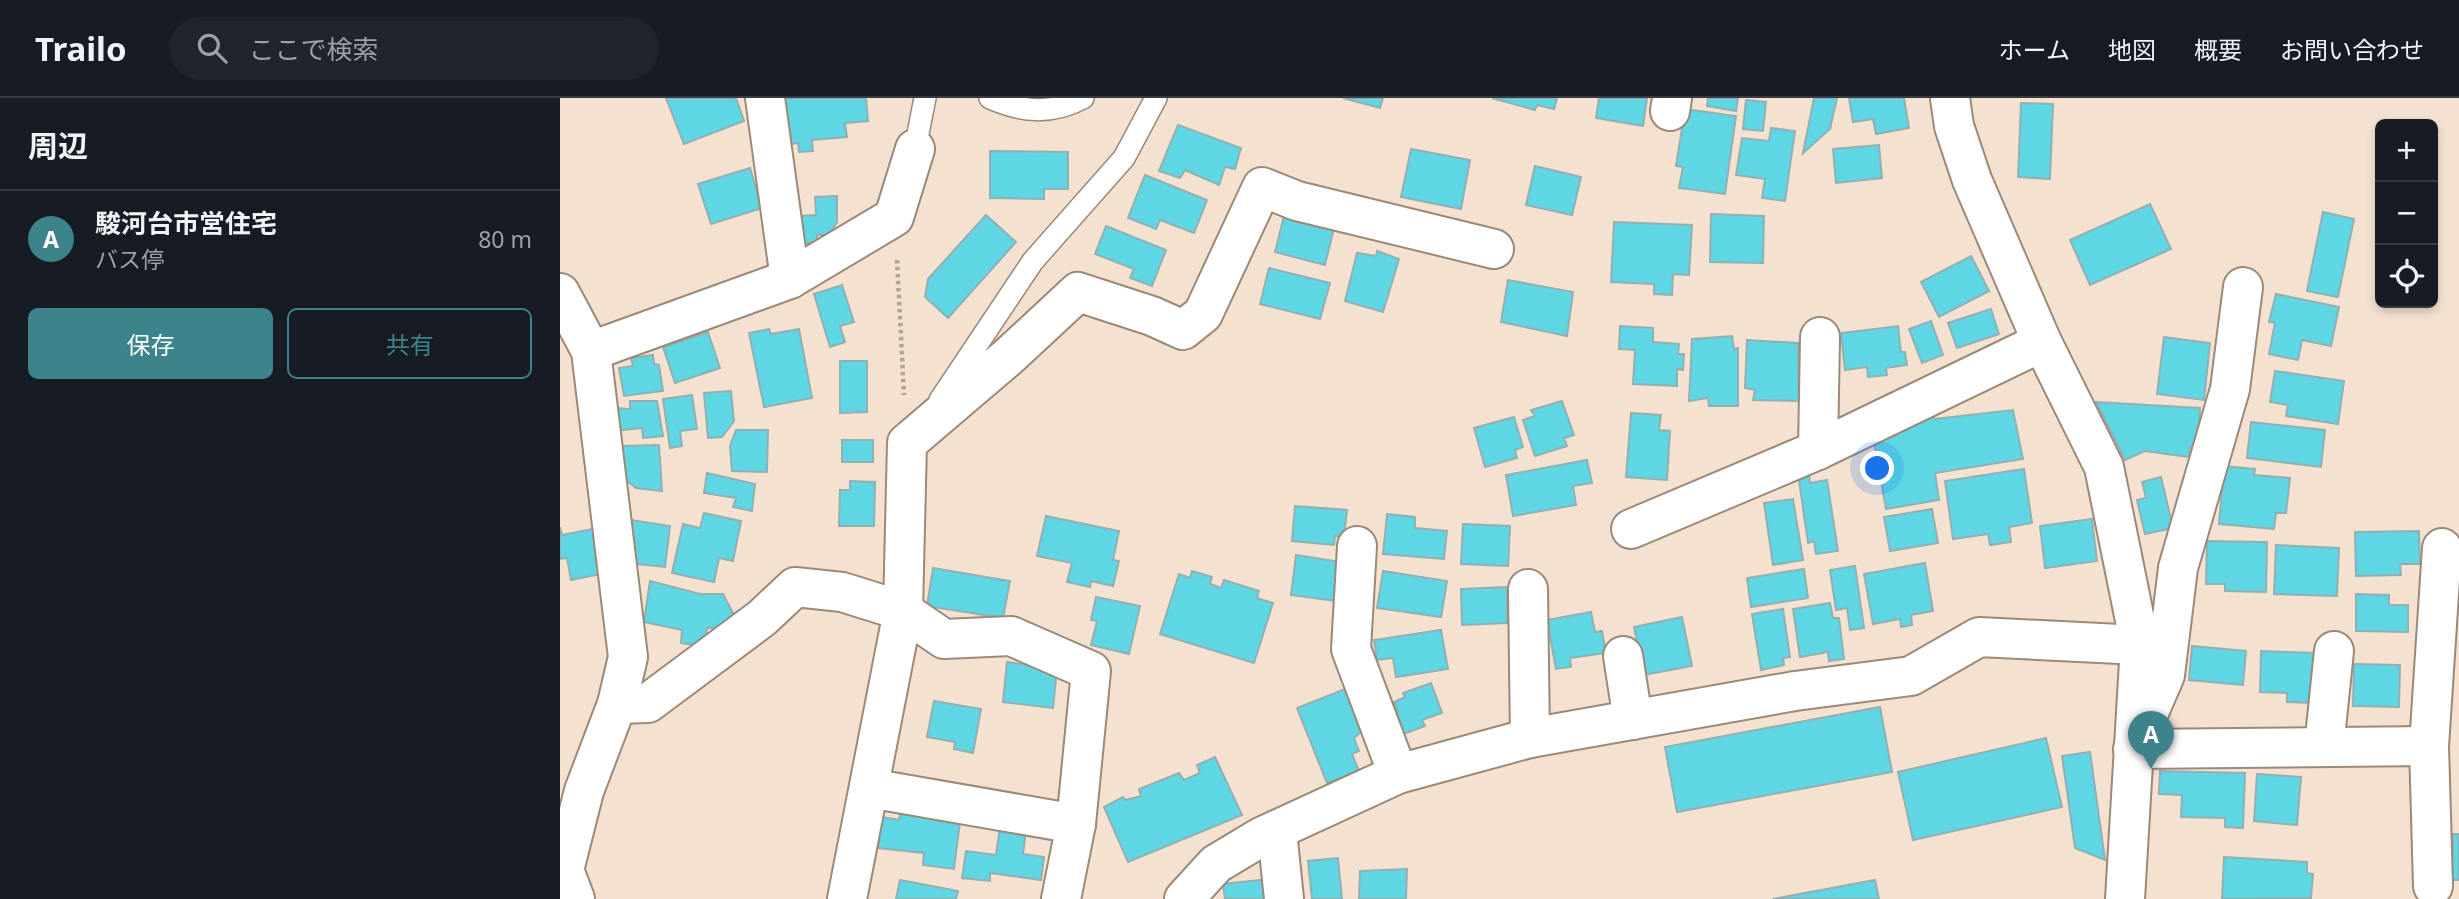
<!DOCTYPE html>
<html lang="ja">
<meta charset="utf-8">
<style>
body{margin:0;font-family:"Noto Sans","Noto Sans JP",sans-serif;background:#20242c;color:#f1f3f6}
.controls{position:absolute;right:21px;top:21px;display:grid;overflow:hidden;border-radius:10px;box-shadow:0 4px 10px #0003}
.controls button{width:63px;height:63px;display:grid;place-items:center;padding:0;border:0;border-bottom:2px solid #363941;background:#171b24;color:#f1f3f6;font:35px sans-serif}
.you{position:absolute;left:1318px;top:371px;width:24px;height:24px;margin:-18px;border:5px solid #fff;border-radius:50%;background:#1a73e8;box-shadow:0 0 0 10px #1a73e833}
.badge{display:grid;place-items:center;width:46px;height:46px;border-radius:50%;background:#3c838b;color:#fff;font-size:23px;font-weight:700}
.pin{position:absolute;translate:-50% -58px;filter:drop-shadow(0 2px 4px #0008)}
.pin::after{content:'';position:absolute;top:37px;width:24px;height:21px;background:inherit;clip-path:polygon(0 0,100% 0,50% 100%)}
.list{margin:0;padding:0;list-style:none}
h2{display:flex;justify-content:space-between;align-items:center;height:91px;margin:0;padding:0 28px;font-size:30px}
h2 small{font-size:23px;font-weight:400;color:#9ea1a6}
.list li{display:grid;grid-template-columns:46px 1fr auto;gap:21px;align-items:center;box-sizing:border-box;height:98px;padding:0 28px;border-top:2px solid #363941}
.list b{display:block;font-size:26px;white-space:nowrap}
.list p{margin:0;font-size:23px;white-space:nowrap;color:#9ea1a6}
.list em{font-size:23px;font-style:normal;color:#9ea1a6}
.actions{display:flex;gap:14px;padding:21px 28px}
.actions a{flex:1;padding:16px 0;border:2px solid #3c838b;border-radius:10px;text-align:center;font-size:24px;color:#3c838b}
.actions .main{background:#3c838b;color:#fff}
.icon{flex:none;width:38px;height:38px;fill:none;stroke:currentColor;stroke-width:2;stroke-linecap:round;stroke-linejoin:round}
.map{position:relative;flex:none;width:1899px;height:801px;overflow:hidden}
header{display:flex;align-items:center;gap:42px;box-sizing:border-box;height:98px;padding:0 35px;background:#171b24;border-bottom:2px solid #363941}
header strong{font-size:33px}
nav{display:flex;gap:38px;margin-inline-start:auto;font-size:24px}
.search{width:490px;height:63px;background:#20242c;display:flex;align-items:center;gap:18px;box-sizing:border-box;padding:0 24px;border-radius:38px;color:#9ea1a6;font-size:26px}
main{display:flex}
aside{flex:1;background:#171b24}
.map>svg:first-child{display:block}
.building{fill:#5ed6e4;stroke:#92afb2;stroke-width:2}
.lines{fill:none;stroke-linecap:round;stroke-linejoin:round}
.service-casing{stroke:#9b8979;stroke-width:24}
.minor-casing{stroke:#9b8979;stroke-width:42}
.tertiary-casing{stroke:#9b8979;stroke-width:42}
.path{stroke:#b4a497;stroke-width:4.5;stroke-dasharray:3.5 3.5;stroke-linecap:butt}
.service{stroke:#fff;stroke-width:21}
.minor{stroke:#fff;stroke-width:38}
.tertiary{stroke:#fff;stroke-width:38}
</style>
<header>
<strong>Trailo</strong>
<div class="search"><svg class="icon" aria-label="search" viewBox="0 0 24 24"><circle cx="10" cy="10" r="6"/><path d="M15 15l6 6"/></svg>ここで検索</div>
<nav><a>ホーム</a><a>地図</a><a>概要</a><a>お問い合わせ</a></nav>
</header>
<main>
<aside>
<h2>周辺<small></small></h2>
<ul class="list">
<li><span class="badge">A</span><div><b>駿河台市営住宅</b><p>バス停</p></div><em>80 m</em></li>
</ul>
<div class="actions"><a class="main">保存</a><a>共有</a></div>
</aside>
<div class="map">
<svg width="1899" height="801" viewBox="0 0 1899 801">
<rect width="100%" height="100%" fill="#f5e1d0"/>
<g class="building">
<path d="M106,0H176L184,23L124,46Z"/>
<path d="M220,0H306L308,23L285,25L287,39L252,42L253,53L239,54L238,45L231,46L230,38L223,39Z"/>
<path d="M783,0H823L820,10Z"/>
<path d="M932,0H997L994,11L977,7L975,12Z"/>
<path d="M1039,0H1087L1083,28L1036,20Z"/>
<path d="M1148,0H1178L1176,13L1147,8Z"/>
<path d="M1254,0H1277L1270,31L1243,55Z"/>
<path d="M1289,0H1344L1349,30L1316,36L1313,21L1293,24Z"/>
<path d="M1186,2L1206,4L1203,33L1183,31Z"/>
<path d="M1461,5L1493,6L1490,81L1458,79Z"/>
<path d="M1125,11L1176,18L1165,96L1119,90L1123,69L1116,68Z"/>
<path d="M618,27L681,50L675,71L665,69L659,87L625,72L620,80L599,73Z"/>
<path d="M1211,30L1235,33L1225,103L1202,100L1205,81L1176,77L1182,40L1209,43Z"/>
<path d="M1319,47L1322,80L1276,85L1273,51Z"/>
<path d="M851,51L910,62L901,111L841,99Z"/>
<path d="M430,53L508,54V91H484V101L430,100Z"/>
<path d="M975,68L1021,79L1012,117L966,107Z"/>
<path d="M190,70L202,110L151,126L138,86Z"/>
<path d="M585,77L647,102L634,135L600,122L596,131L568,120Z"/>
<path d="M277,98V124L269,137H257V145H241L240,118L256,117L255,99Z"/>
<path d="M1590,106L1611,151L1530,187L1510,142Z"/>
<path d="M1763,114L1794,121L1778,199L1747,193Z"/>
<path d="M1151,116L1204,118L1203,165L1150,164Z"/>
<path d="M426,117L456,144L388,220L365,199L368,181Z"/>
<path d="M724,118L774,130L765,167L715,154Z"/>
<path d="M1054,124L1132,127L1129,177L1113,176L1112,197L1094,196V186L1051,184Z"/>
<path d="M546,128L606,152L592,188L570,180L574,171L535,156Z"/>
<path d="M817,153L839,161L823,214L785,203L797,155L816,158Z"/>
<path d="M1411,158L1429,193L1379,219L1361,184Z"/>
<path d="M709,170L770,185L760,221L700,206Z"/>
<path d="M948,182L1013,194L1007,238L941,224Z"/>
<path d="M282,187L294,224L280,228L285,244L270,249L254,196Z"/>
<path d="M1716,196L1779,209L1771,248L1742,242L1738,262L1709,256L1715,225L1709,224Z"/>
<path d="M1431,211L1439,236L1397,250L1388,225Z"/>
<path d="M1371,223L1383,257L1362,265L1349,231Z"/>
<path d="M1060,228L1093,230V244L1119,246L1118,256H1124L1123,272L1117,271V288L1073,286L1075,252L1059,251Z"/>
<path d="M1338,228L1341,254H1345L1347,267L1326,270L1327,277L1308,279L1307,269L1285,272L1281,235Z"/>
<path d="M209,231L211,236L239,231L252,300L204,309L189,235Z"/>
<path d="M148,234L160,270L115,285L103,249Z"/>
<path d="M1172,238L1174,251L1178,250V308H1149L1148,300L1129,303L1132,241Z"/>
<path d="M1604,239L1650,245L1644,302L1597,296Z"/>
<path d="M1187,242L1238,245L1239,303L1193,302L1195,292L1185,290Z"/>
<path d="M93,257L94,266L99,267L103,293L64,298L59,270L73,268L71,260Z"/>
<path d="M280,263H307V314L280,315Z"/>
<path d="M1715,273L1784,283L1778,326L1726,318L1728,307L1710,304Z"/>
<path d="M171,293L174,323L162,339L148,340L144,295Z"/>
<path d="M132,297L137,331L120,333L122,348L110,350L103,301Z"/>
<path d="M70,303H97L103,338L83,340L82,330L56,333L55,310L70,311Z"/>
<path d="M1002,303L1014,337L1004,340L1007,348L975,358L963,322L975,318L971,312Z"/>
<path d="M1536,304L1640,310L1638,350L1630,349L1629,359L1585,353L1565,362Z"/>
<path d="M1373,310L1374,321L1453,312L1463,361L1375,375L1379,402L1326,411L1313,338Z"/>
<path d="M1071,315L1101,317L1099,332L1110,333L1107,382L1066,379Z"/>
<path d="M954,319L963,349L955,352L957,360L925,369L914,330Z"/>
<path d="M1691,324L1765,332L1761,369L1687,360Z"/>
<path d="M176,332H208L207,374L172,373L170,348Z"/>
<rect x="282" y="342" width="31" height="22"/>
<path d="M99,347L102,393L76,390L61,378L60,348Z"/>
<path d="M1027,362L1032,385L1013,388L1016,407L953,418L946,377Z"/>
<path d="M1664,368L1695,371L1694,377L1730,380L1726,415H1716L1714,431L1659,426Z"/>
<path d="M1464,371L1472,425L1449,429L1451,444L1430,447L1428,436L1393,441L1385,383Z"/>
<path d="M1249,374L1250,385L1267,382L1278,453L1256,456L1254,443L1248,445L1238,375Z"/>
<path d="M147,375L195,386L192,413L173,409L176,400L144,395Z"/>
<path d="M1601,379L1613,430L1585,436L1577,402L1586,400L1582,384Z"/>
<path d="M290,383L315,384L314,428H279L280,392H290Z"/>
<path d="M1233,401L1243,462L1213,467L1204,405Z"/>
<path d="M735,408L787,412L784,439L775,438L774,447L732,443Z"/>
<path d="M1372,411L1378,445L1330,453L1324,419Z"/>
<path d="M144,415L181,423L173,463L159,460L154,484L112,475L123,426L140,430Z"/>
<path d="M827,416L855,419V430L887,433L884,461L823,456Z"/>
<path d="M486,418L559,433L553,462L559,463L553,488L531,483L530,489L507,484L512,465L477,458Z"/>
<path d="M1532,421L1537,463L1485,470L1480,428Z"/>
<path d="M71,422L110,428L105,469L77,466Z"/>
<path d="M903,426L950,428L948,468L901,466Z"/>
<path d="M0,429L2,437L33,431L41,476L11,482L7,460L0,461Z"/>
<path d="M1859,433L1860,466H1840L1841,477L1796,478L1795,434Z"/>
<path d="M1647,443L1707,444L1706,494L1665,493V486H1646Z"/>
<path d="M1716,447L1779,450L1777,498L1714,496Z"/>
<path d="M736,457L781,464L775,503L731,497Z"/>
<path d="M1365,465L1373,513L1351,517L1352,527L1341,529L1340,521L1313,526L1304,476Z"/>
<path d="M1295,468L1304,530L1290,532L1287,510L1276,512L1270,472Z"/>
<path d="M373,470L450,483L443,520L367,508Z"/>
<path d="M1244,471L1248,500L1191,509L1187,480Z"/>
<path d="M632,473L652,479L650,486L661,490L664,482L699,493L697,500L713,505L694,565L600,536L619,476L630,480Z"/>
<path d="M823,473L887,483L881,519L817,510Z"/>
<path d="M90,483L140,496H163L174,517L169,530H147L145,549L121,545L122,532L84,524Z"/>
<path d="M947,489V525L902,527L901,491Z"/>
<path d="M1796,496L1829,497V507H1848V534L1796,533Z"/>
<path d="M536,499L580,508L569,556L531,547L537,523L531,522Z"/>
<path d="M1270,505L1273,520H1279L1284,561L1269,563L1268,554L1240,559L1233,511Z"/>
<path d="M1223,511L1230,559L1223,560L1224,567L1201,572L1192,516Z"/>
<path d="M1031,514L1035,534L1042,533L1046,555L1010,560L1011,569L996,571L987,522Z"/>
<path d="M1122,519L1132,568L1083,577L1074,529Z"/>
<path d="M881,532L888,571L836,579L833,560L817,562L814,542Z"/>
<path d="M1632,548L1686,553L1683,587L1629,582Z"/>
<path d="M1701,553L1758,555L1756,605L1727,604V595L1700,594Z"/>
<path d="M447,564L497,571L493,610L443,604Z"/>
<path d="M1794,566L1840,567L1839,609L1793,608Z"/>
<path d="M871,585L882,615L862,622L865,628L838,638L830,617L838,614L834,604L845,599L843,595Z"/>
<path d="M785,591L801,634L794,640L799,653L792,656L799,673L767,685L737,610Z"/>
<path d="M374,603L421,611L413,655L394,651L395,644L367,639Z"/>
<path d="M1320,609L1332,674L1117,714L1105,649Z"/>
<path d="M1486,640L1502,709L1353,742L1338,674Z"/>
<path d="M1530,654L1545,762L1515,750L1502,658Z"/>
<path d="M655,659L682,717L568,764L544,709L563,699L565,702L581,698L579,691L619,675L624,682L640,675L637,667Z"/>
<path d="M1600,673L1685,675L1683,730L1665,729V720L1621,719L1622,697L1599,696Z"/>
<path d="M1697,676L1741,679L1737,727L1694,723Z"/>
<path d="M340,716L400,724L394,771L363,767L364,755L318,750L322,719L339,722Z"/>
<path d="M440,729L466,732L463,756L484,759L481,782L430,775V783L402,780L406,753L436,757Z"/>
<path d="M1893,736H1899V782H1892Z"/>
<path d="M1664,759L1747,764V775L1753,776L1751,800L1662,801Z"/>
<path d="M778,760L782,801H752L748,763Z"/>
<path d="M847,771L846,801H799L800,773Z"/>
<path d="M708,781L711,801H665L663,786Z"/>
<path d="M340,782L398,793L396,801H336Z"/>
<path d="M1315,782L1319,801H1213Z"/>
</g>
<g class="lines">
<defs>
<g id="service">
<path d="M430,0C462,14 491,17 523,0"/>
<path d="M355,51L365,0"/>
<path d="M380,302L473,163L564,60L596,0"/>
</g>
<g id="minor">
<path d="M205,0L230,181"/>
<path d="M1110,13L1112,0"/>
<path d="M1683,189L1670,291L1618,470L1605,577L1573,651L1869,648"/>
<path d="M0,195L31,253L68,559L57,606L24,693L4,772L15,801"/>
<path d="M31,253L230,181L334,119L355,51"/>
<path d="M1258,352L1260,239"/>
<path d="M1071,431L1258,352L1482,244"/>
<path d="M797,448L791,551L838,676"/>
<path d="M968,491L970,640"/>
<path d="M1063,558L1073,622"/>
<path d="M57,606L88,605L202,520L235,489L282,494L343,513L384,541L451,538L531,573L516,726L501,801"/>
<path d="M1764,649L1774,553"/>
<path d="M309,690L516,726"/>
<path d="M717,733L724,801"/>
<path d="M1873,788L1869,648L1882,450"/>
<path d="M287,801L343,513L347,345L448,259L518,194L592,218L623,232L643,216L702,89L737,103L934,151"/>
<path d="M624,801L656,766L701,739L838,676L970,640L1235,593L1351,578L1419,539L1580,547"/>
</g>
<path id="tertiary" d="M1390,0L1394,28L1412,82L1482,244L1544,369L1580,547L1565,801"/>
</defs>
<use href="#service" class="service-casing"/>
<use href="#minor" class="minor-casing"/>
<use href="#tertiary" class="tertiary-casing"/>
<path class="path" d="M337,162L344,297"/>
<use href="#service" class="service"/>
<use href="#minor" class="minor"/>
<use href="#tertiary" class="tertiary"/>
</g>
</svg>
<div class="controls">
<button>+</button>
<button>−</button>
<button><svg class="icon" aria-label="locate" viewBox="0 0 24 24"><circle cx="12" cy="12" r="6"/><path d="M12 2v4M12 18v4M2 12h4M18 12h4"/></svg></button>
</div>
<div class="you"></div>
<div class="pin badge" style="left:1591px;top:671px">A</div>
</div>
</main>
